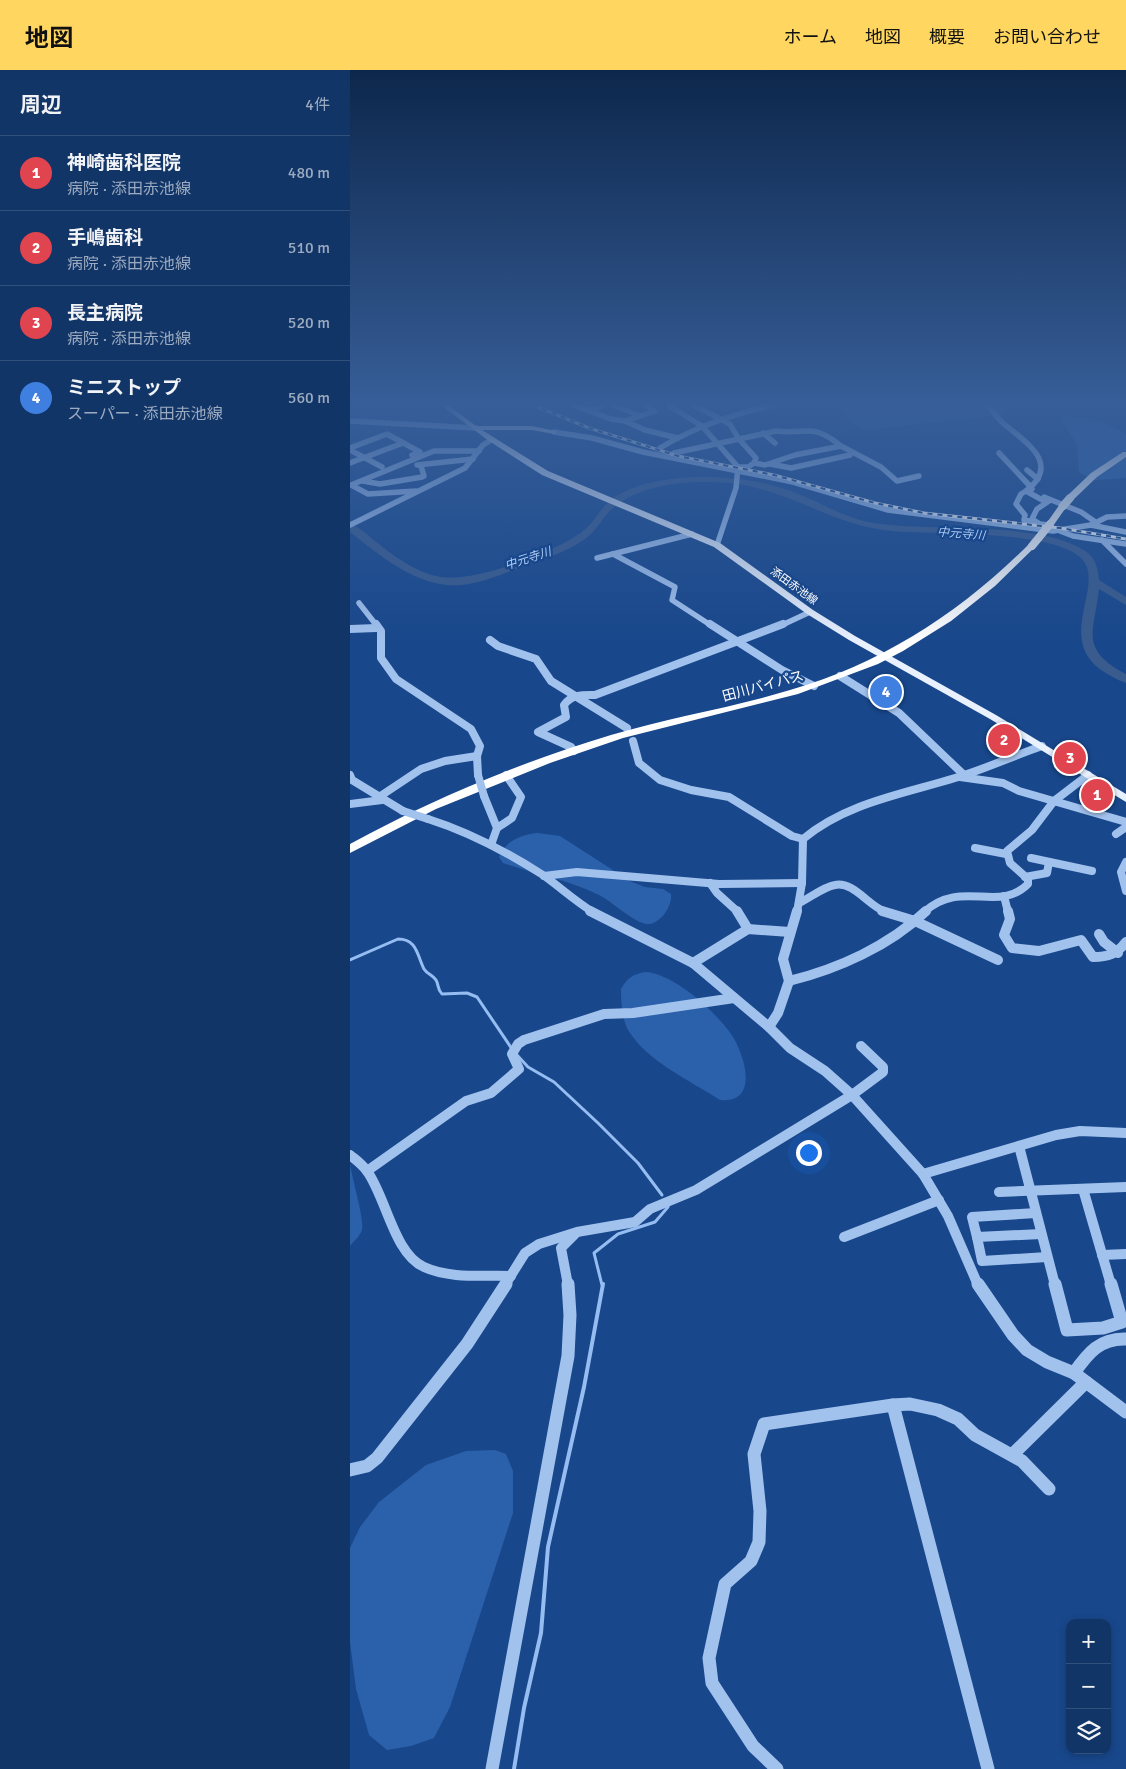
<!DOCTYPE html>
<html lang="ja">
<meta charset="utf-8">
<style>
body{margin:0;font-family:Signika,"Noto Sans JP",sans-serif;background:#1b3d6e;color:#f1f3f6}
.controls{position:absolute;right:15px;bottom:15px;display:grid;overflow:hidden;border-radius:10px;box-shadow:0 2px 8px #0003}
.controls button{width:45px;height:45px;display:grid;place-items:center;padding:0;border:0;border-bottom:1px solid #31507c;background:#123568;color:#f1f3f6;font:25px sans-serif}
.you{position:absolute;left:458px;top:1082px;width:18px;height:18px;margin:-12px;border:4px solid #fff;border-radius:50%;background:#1a73e8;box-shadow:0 0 0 8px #1a73e833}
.badge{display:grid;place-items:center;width:32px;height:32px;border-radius:50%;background:#ffd65f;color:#fff;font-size:16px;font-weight:700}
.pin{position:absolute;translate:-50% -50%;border:2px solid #fff;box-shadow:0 1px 5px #0006}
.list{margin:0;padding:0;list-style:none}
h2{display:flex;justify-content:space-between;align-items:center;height:65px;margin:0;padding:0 20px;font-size:21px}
h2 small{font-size:16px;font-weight:400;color:#9cabc0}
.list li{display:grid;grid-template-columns:32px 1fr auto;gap:15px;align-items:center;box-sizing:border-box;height:75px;padding:0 20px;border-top:1px solid #31507c}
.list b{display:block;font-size:19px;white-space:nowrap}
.list p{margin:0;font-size:16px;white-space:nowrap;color:#9cabc0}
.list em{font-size:16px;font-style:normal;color:#9cabc0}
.icon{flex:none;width:28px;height:28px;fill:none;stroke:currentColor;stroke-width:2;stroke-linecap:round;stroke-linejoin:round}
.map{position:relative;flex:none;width:776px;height:1699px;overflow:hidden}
header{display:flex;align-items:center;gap:30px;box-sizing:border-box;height:70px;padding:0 25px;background:#ffd65f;color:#111}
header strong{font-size:24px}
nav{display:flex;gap:28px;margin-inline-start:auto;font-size:18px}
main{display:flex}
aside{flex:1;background:#123568}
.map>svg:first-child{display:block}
.green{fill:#2b60aa}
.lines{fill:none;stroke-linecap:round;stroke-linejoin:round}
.stream-far1{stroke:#95bdf1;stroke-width:3}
.stream{stroke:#95bdf1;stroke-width:4}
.river{fill:#395b8d;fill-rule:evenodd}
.minor-far3{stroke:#a2c2ee;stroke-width:5.5}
.minor-far2{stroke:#a2c2ee;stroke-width:8}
.minor-far1{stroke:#a2c2ee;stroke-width:10}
.minor{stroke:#a2c2ee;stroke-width:13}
.major{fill:#e9f1ff;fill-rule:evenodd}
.highway{fill:#fff;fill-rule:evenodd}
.rail-casing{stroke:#fff;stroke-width:3}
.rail{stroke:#18478b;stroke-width:2;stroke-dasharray:5;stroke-linecap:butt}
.minor-bridge-far1{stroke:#a2c2ee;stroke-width:5.5}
.minor-bridge{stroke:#a2c2ee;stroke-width:8}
.highway-bridge{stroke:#fff;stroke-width:8}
.labels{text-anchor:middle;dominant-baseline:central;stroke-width:4.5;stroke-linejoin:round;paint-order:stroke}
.far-street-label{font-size:11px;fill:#fff;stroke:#18478b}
.far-water-label{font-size:12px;font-style:italic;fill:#aeccf5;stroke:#18478b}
.street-label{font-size:14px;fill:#fff;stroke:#18478b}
</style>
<header>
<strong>地図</strong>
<nav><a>ホーム</a><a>地図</a><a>概要</a><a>お問い合わせ</a></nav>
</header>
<main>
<aside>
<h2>周辺<small>4件</small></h2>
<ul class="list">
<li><span class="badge" style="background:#e0444e">1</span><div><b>神崎歯科医院</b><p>病院 · 添田赤池線</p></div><em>480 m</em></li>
<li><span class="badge" style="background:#e0444e">2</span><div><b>手嶋歯科</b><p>病院 · 添田赤池線</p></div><em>510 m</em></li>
<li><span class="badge" style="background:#e0444e">3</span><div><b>長主病院</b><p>病院 · 添田赤池線</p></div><em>520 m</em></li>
<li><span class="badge" style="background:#3f7fe0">4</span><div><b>ミニストップ</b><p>スーパー · 添田赤池線</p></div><em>560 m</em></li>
</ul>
</aside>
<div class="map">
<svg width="776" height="1699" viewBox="0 0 776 1699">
<rect width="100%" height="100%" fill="#18478b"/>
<g class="green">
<path d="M485,335H657V337L649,345L516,360L505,355Z"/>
<path d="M713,346L751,351L776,364V408L746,410L729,403L727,375L713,353Z"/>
<path d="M187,763L210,766L280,811L295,817L313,819L321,824C323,835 310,855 297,854C284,853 263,832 249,825C219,810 185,804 153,793L149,787C155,771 171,765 187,763Z"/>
<path d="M296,902C324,904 365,941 381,964C395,984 410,1034 370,1030C339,1010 298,992 278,960C272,949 271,931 271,919C277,908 283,904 296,902Z"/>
<path d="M0,1094C2,1108 15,1152 12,1160C10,1166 4,1171 0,1176Z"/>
<path d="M145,1380L156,1384L163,1401V1443L100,1637L84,1668L61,1676L37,1680L19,1665L6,1619L0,1572V1478L10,1457L29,1432L76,1395L116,1381Z"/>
</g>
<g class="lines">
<g class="stream-far1">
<path d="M0,890L48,869C67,869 67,885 74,899C77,904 83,905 86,910C89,915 87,919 92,924L117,923L127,927L162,979"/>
<path d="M167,985L178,997L204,1012L248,1053L288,1093L312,1125"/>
<path d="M252,1215L244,1183L268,1164L305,1152L318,1137"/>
</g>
<path class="stream" d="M164,1699L174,1638L191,1563L198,1477L234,1317L253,1214"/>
<path class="river" d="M348,407C383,407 418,411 451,425C473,434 494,447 518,452C574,463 694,449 738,483C746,489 748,500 749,510L776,527V535L749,519C744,563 729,579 776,604V613C767,610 759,605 751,600C705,567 757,513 731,488C700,459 585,465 542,461C484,456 438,419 380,413C342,410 294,412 263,438C252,447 247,461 235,469C215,483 193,489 171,497C152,504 132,513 112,515C69,519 32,487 0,462V454C9,456 17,465 25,471C44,486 66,503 91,507C124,513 206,482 233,461C248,449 250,435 270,424C294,411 321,408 348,407Z"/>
<g class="minor-far3">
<path d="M224,335L261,349L275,351L305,341L295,335"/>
<path d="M264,335L290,346"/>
<path d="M318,335L352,356L388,397L386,418L367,475"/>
<path d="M344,335L380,354L388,368L406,388L404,393"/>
<path d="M638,335C643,341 647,348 653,353C675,372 712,393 676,421L696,432"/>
<path d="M240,341L254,335"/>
<path d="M0,351L126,358"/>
<path d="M275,351L295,360L328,368"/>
<path d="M204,362L242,368L293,382L443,412L538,440L703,461L741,455L776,462"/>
<path d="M413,363L425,373"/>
<path d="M0,378L37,364L70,382L62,385"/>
<path d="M310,378C346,356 382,345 423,335"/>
<path d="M0,380L32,397"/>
<path d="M324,383L426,361C458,365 462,352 491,376"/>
<path d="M649,383L678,414"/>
<path d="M0,393L53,373"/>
<path d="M420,394L441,398L500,385"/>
<path d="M67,395L123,389"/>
<path d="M388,397H398L404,393L415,395L445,385L491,376L531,397L547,411L569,406"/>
<path d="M677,400L688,409"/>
<path d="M13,411L30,414L72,407L74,406L71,396"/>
<path d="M66,421L18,424L1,415L84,381H129"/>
<path d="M676,421L671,424L666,434L675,445L674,450L684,452"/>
<path d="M694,427L731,442L744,451"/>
<path d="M699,431L687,439L682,449L690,454L699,455"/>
<path d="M0,455L115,398L133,375L141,370"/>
<path d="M741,455L757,447L776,446"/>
<path d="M710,461L723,466L776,474"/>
<path d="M752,470L776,494"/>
<path d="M263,484L325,517L322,530L362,556"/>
<path d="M247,488L342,464"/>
<path d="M9,533L27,556"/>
<path d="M430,556L460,542"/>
</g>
<g class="minor-far2">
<path d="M26,554L31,561V588L46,609L121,659L130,676L127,686L128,705"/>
<path d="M360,554L432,600L464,616"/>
<path d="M0,559L26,558"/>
<path d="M140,570L148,576L186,589L201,611L277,658"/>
<path d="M490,606L549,643L614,705"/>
<path d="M283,671L289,693L310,710L341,720L379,727L442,766L453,769"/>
<path d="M224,681L221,677L188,662L216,647L214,635C222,624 233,625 245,625L433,554"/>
<path d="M0,705L2,710L53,741"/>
<path d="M610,707L653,713L669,721L776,752"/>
<path d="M134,726L147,758"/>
<path d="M29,727L71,699L95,691L127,686"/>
<path d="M0,734L32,730"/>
<path d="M78,749C119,762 157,782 193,805C210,817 225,831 243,842"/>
<path d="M766,764L776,757"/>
<path d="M141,775L147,758L162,748L171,727L156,705"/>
<path d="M625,778L656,784"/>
<path d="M681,788L742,801"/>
<path d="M776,792L771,802L776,821"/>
<path d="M194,806L227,802L369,814L452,813"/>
<path d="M675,807L697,803L699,792"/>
<path d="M360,813L367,823L388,842"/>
<path d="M654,826L658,842"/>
<path d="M449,833C460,828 473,817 485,815C504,811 519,837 536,842"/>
<path d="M447,842L452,813L453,769C496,733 553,724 605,708C635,699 663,686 692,676"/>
<path d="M574,842C612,808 648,844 678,814V809L660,793L657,781L682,760L704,731L738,705"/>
</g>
<g class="minor-far1">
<path d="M240,841L343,893L419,957L440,978L475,1001L502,1025L573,1104L598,1146L628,1215"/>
<path d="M387,841L398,859"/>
<path d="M532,841L565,851L648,890"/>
<path d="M658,841L660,849L654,865L662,878L689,881L731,870L743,887C758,887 767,884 776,872"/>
<path d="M749,864L754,872L768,883"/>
<path d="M343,893L398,859L440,862"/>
<path d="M439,911C488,899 539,876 576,841"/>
<path d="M419,957L428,943L439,911L433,889L447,841"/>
<path d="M669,1076L705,1215"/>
<path d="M0,1085C6,1090 12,1094 17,1101C36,1127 44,1184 74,1197C100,1209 133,1205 161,1206"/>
<path d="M17,1101L116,1031L141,1023L169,999L162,984L168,974L174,970L254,944L283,943L384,928"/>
<path d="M573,1104L706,1065L730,1061L776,1063"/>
<path d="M733,1119L761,1215"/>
<path d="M649,1122L776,1117"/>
<path d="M686,1143L622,1147L627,1167L691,1164"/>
<path d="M494,1167L589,1130"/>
<path d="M627,1167L632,1191L697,1187"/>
<path d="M752,1185L776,1184"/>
<path d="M155,1215L175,1183L189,1174L227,1162L285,1152L300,1139L346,1120L502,1025L533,1002V997L511,976"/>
<path d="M218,1215L211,1178L225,1164"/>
</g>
<g class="minor">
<path d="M628,1214L663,1265L677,1280L697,1292L724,1303L776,1342"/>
<path d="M705,1214L717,1260L753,1258L772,1252L761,1214"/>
<path d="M724,1303C738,1283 750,1268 776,1269"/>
<path d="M543,1335L560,1334L588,1340L608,1349L625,1365L672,1391L699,1419"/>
<path d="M662,1385L736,1312"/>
<path d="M0,1400L17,1396L27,1388L117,1274L156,1214"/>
<path d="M142,1699L218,1286L220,1245L218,1214"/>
<path d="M427,1699L403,1676L362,1613L359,1588L375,1514L401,1491L409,1472L410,1441L404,1384L414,1354L543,1335L638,1699"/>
</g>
<path class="major" d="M91,335H98L126,356H182L206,361L207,362L204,364L182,360H132L198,401L370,473L463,540L505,566L646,645L776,724V732L640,649L499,570L457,544L364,477L192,405L139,371Z"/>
<g class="highway">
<path d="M773,382H776V387L747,407L723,430H717V426L741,403Z"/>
<path d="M710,434L717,436L703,456H697L696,454Z"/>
<path d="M679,474L686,476L645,516L601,551L553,581L528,594L448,624L273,668L200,693L86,739L0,783V774C82,729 171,692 261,665C320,647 381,638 440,620C533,593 611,542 679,474Z"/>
</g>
<defs>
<path id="rail" d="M183,335L239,358L328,386L424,405L525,433L574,443L710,458L776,469"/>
</defs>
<use href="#rail" class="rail-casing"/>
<use href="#rail" class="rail"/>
<path class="minor-bridge-far1" d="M678,414L682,419"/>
<g class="minor-bridge">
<path d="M128,705L134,726"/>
<path d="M53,741L78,749"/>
</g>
<g class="highway-bridge">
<path d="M713,436L720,428"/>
<path d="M682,476L700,454"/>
</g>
</g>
<linearGradient id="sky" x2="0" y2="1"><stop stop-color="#0d274c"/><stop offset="0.58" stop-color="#375e98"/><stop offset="1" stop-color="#375e98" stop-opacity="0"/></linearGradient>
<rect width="776" height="573" fill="url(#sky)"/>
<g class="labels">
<g class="far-street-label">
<text transform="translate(444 516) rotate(36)">添田赤池線</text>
</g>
<g class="far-water-label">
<text transform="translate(611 464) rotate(5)">中元寺川</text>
<text transform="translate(178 489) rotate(-18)">中元寺川</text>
</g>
<g class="street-label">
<text transform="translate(413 616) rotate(-15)">田川バイパス</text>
</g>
</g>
</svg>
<div class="controls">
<button>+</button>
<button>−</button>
<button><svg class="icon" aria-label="layers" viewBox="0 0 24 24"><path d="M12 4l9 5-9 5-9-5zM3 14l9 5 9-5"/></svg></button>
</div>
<div class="you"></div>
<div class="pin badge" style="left:747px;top:725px;background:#e0444e">1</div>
<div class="pin badge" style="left:654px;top:670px;background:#e0444e">2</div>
<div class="pin badge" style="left:720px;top:688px;background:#e0444e">3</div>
<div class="pin badge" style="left:536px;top:622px;background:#3f7fe0">4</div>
</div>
</main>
